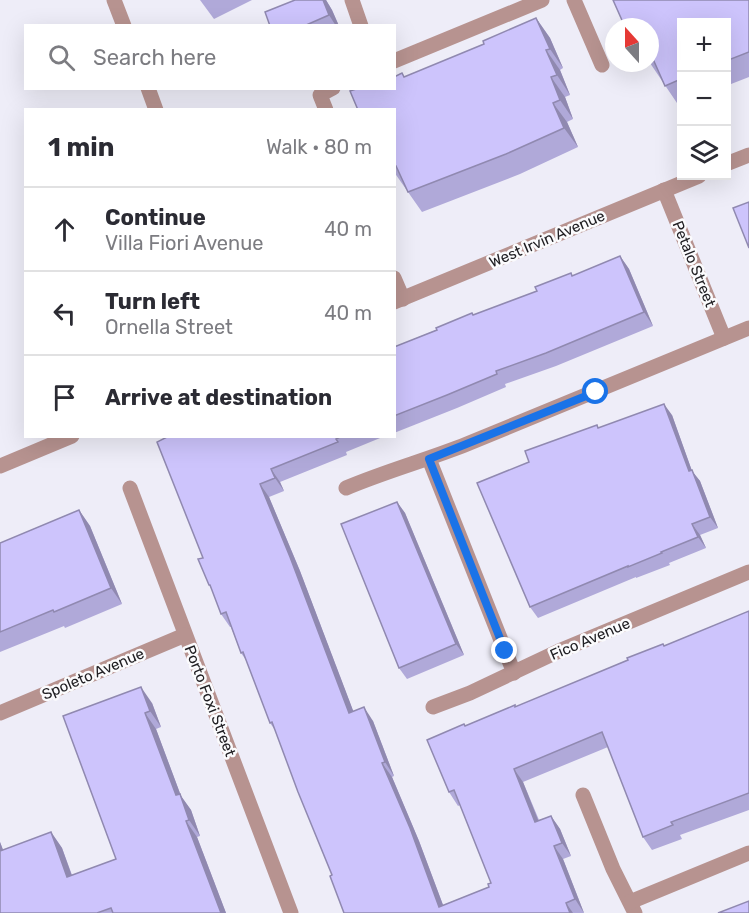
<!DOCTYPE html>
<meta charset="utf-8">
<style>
body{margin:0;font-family:Rubik,sans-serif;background:#f7f7f7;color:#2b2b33}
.controls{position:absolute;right:18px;top:18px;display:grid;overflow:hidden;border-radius:0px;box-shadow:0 6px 24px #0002}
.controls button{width:54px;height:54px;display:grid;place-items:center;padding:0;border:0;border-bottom:2px solid #e1e1e2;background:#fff;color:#2b2b33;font:30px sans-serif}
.compass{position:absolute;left:605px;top:18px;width:54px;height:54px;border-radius:50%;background:#fff;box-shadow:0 6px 24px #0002;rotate:339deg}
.stop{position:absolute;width:18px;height:18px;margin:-14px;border:4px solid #1a73e8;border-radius:50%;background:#fff}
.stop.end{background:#1a73e8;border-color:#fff;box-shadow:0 2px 6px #0008}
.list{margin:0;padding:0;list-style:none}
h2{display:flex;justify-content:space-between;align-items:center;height:78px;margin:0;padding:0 24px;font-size:26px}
h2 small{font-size:20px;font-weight:400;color:#7c7c81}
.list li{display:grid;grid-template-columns:39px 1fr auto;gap:18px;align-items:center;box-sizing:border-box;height:84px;padding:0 24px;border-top:2px solid #e1e1e2}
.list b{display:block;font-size:22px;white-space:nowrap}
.list p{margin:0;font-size:20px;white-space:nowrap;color:#7c7c81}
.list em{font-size:20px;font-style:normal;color:#7c7c81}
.icon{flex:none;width:33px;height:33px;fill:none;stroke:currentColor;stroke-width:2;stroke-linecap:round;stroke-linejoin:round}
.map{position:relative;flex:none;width:749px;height:913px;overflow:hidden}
.search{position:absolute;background:#fff;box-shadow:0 6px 24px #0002;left:24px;top:24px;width:372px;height:66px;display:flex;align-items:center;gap:15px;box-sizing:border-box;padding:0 21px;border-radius:0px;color:#7c7c81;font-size:22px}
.panel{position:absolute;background:#fff;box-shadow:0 6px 24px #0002;left:24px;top:108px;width:372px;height:330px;border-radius:0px}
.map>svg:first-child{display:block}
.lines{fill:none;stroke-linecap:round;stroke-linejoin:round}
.lane{stroke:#b79390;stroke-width:15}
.street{stroke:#b79390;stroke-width:15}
.wall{fill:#b0a9d9}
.shaded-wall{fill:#9089b0}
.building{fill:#cdc4fc;stroke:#9089b0;stroke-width:1.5}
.route{stroke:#1a73e8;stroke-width:8}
.labels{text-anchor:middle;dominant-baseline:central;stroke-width:5;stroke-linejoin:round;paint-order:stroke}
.street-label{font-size:15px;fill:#212024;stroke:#fbfbfd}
</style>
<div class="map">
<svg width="749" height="913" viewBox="0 0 749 913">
<rect width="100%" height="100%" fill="#eeedf8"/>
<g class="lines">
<g class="lane">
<path d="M352,0L361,26"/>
<path d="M574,0L602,65"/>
<path d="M394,61L542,0"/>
<path d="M326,110L320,95L333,88"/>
<path d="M394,278L403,299"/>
</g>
<g class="street">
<path d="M114,0L124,26"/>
<path d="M148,88L156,110"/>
<path d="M726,164L749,155"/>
<path d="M664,190L724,338"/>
<path d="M394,302L699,176"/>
<path d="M429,459L514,673"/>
<path d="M0,466L72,436"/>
<path d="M130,488L291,913"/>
<path d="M346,488C386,471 427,460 467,444L749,328"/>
<path d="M433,707L470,693L559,651L749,572"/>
<path d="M0,713L185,635"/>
<path d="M583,795L613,869L635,913"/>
<path d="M630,902L749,853"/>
</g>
</g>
<g class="wall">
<path d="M200,0H252L214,19Z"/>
<path d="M295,0H326L332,10L339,26H270Z"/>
<path d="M749,0V77L726,86V22H681V105L679,106L650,63V27Z"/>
<path d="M536,18L550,38L563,68L560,70L570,95L565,97L573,119L567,122L578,147L520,174L422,212L394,172V88L402,73L405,77L484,44Z"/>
<path d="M620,256L629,269L653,326L556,366L505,384L506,387L457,408L394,433V347L473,315L537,291L571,273L573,276Z"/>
<path d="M672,415L692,471L700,481L718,528L700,535L706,548L669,563L670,565L636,578V577L538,618L530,607L529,462L599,428Z"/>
<path d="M169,436H385L346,452L347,455L280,482L284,491L269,497L300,571L353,711L373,721L394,776L392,777L419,841L443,905L489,887L491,883L460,805L458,806L449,792L466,726L515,707L749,611V810L680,835L682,839L652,850L643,837L608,747L523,782L539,820L551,816L560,829L571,856L563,859L584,913H344L332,875L275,730L270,723L246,660L241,653L231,627H230L221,614L212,590L209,585L203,558Z"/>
<path d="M397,502L405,513L464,655L407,679L399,668Z"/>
<path d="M79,510L90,526L122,604L65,628L64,626L0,652V543Z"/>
<path d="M152,703L161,727L156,729L181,796L191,810L200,836L197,837L226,913H0V842L3,850L51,832L62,848L72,875L116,859L63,716Z"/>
</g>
<g class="shaded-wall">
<path d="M323,0H326L332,10L339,26H336L329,15Z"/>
<path d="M536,18L550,38L563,68L550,49Z"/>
<path d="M546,50L560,70L570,95L557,75Z"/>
<path d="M551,77L565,97L573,119L560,100Z"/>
<path d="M553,103L567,122L578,147L564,128Z"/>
<path d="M620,256L629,269L653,326L644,312Z"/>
<path d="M664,404L672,415L692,471L700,481L718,528L710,517L689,471Z"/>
<path d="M271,469L280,482L284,491L275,478Z"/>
<path d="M260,484L269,497L300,571L359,726L349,713Z"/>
<path d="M397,502L405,513L464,655L456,644Z"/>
<path d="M79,510L90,526L122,604L111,588Z"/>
<path d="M692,524L700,535L706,548L698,537Z"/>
<path d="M141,687L152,703L161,727L150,711Z"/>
<path d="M364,707L373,721L394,776L385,762Z"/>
<path d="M145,713L156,729L181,796L191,810L200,836L189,820L176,795Z"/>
<path d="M382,763L392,777L419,841L446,913L439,907Z"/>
<path d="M514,769L523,782L544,835L535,822Z"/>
<path d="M551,816L560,829L571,856L562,843Z"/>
<path d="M186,821L197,837L226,913H221Z"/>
<path d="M51,832L62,848L78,893L67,877Z"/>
<path d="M0,842L10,868L0,853Z"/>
<path d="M554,846L563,859L584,913L575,899Z"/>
<path d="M566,903L573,913H570Z"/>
</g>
<g class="building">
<path d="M295,0H323L329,15L304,26H270L265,12Z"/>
<path d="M613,0H749V52L726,61V22H681V79L665,86L653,59L650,61V27H625Z"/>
<path d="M536,18L550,49L546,50L557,75L551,77L560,100L553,103L564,128L506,154L408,192L396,166L394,167V110H358L350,91L359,88H394V77L402,73L404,77L484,44L483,41Z"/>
<path d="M749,202V248L733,208Z"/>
<path d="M620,256L644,312L546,353L496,371L497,374L447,395L394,416V347L437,330L436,328L472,313L473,315L537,291L535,287L571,273L572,276Z"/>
<path d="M664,404L689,471L692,470L710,517L692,524L698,537L661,552L662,553L628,567V566L530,607L477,483L529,462L525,451L597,425L598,428Z"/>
<path d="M169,436H342L336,439L338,442L271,469L275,478L260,484L290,557L349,713L364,707L385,762L382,763L410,828L439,907L489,887L488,884L491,883L454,790L449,792L427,740L464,724L465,726L515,705V707L628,660L627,658L663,644L664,646L749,611V793L671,822L673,825L643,837L602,732L514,769L535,822L551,816L562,843L554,846L575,899L566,903L570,913H344L330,876L332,875L298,792L272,722L270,723L243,652L241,653L226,612L221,614L210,585H209L198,559L203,558L157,442Z"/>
<path d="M397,502L456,644L399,668L341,524Z"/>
<path d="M79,510L111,588L54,612L53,610L0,632V543Z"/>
<path d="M141,687L150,711L145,713L176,795L180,794L189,820L186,821L221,913H113L111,908L97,913H0V851L51,832L67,877L116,859L63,716Z"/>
<path d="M749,901V913H718Z"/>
</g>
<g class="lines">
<path class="route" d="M505,651L429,459L596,392"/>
</g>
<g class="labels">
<g class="street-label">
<text transform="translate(547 239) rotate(-23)">West Irvin Avenue</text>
<text transform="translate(694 264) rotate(68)">Petalo Street</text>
<text transform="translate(590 639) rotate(-23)">Fico Avenue</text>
<text transform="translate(93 674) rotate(-23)">Spoleto Avenue</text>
<text transform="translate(210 701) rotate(69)">Porto Foxi Street</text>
</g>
</g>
</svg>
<div class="controls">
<button>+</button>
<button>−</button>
<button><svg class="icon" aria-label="layers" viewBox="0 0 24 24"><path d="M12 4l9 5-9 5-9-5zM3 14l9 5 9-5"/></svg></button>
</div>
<svg class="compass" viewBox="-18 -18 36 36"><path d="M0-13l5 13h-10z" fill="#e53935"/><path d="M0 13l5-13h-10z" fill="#7c7c81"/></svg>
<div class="stop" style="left:596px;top:392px"></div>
<div class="stop end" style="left:505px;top:651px"></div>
<div class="search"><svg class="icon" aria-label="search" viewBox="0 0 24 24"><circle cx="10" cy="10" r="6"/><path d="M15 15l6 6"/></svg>Search here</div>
<section class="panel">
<h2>1 min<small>Walk · 80 m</small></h2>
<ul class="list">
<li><svg class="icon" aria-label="ahead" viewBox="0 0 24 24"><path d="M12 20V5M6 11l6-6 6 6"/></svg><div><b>Continue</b><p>Villa Fiori Avenue</p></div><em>40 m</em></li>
<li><svg class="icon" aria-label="left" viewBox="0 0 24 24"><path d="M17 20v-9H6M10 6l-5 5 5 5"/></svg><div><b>Turn left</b><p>Ornella Street</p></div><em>40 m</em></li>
<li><svg class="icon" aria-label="arrive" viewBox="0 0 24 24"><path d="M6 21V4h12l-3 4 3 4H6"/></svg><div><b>Arrive at destination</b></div></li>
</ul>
</section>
</div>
